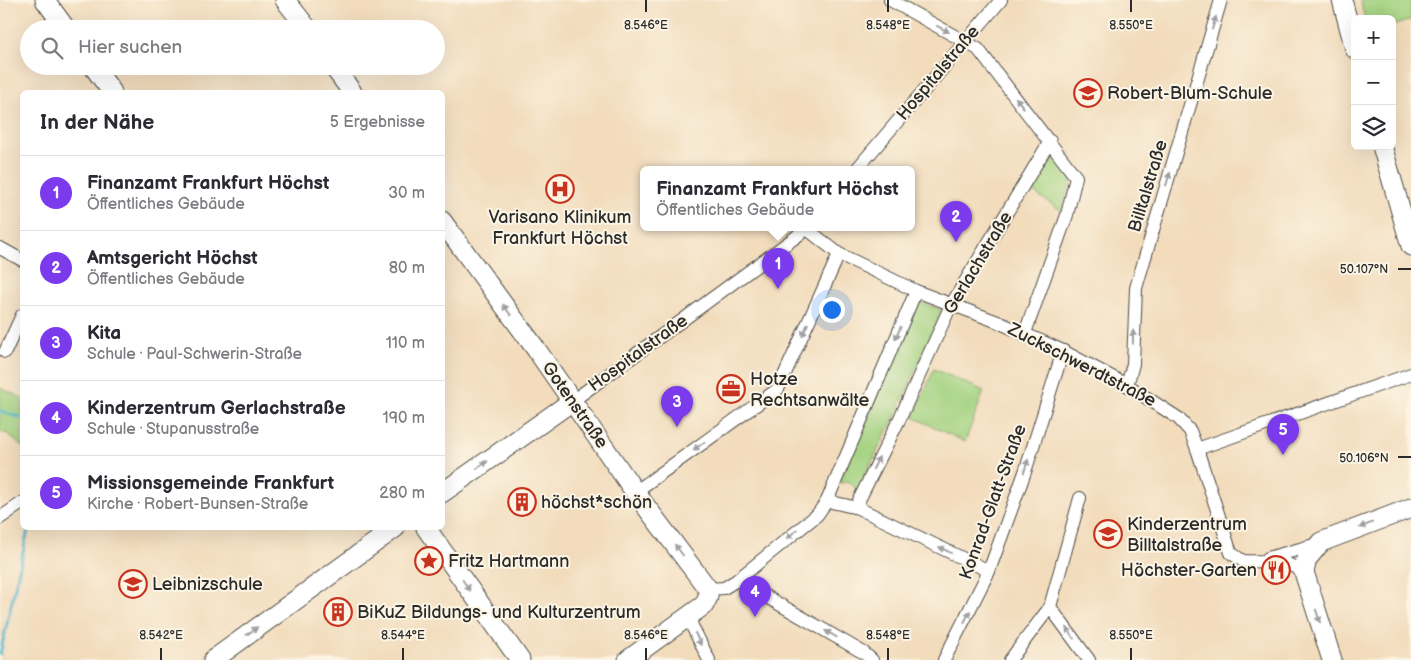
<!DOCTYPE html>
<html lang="de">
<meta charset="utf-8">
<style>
body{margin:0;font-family:"Balsamiq Sans",sans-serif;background:#f7f7f7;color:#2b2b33}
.controls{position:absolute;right:15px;top:15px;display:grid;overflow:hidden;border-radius:8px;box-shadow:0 5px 20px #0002}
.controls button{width:45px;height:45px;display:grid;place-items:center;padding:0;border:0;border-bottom:1px solid #e1e1e2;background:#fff;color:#2b2b33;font:25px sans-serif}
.you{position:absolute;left:831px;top:309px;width:18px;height:18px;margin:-12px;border:4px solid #fff;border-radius:50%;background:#1a73e8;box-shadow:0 0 0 8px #1a73e833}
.badge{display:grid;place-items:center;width:32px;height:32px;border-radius:50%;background:#7c3aed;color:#fff;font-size:16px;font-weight:700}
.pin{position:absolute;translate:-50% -41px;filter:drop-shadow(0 1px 2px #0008)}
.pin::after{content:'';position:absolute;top:26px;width:18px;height:15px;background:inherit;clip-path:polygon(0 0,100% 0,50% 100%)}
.popup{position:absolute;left:640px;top:166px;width:275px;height:65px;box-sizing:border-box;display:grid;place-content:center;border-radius:8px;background:#fff;filter:drop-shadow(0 1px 4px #0005);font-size:16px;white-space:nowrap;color:#7c7c81}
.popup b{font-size:19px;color:#2b2b33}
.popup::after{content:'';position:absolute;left:50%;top:100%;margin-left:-10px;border:10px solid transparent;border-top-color:#fff}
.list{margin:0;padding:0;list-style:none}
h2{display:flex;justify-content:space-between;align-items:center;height:65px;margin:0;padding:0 20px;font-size:21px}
h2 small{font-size:16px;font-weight:400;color:#7c7c81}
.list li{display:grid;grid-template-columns:32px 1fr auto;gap:15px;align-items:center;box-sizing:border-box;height:75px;padding:0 20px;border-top:1px solid #e1e1e2}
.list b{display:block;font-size:19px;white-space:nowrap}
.list p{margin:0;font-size:16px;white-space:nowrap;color:#7c7c81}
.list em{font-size:16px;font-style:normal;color:#7c7c81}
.icon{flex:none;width:28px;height:28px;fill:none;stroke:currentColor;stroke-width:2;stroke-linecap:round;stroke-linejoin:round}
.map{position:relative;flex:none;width:1411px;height:660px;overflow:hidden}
.search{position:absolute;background:#fff;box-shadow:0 5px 20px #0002;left:20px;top:20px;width:425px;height:55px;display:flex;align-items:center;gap:12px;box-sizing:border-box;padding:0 18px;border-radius:28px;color:#7c7c81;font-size:19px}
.panel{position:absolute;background:#fff;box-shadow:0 5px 20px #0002;left:20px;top:90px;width:425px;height:440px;border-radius:8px}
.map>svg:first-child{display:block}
.green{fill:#a3d280;stroke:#677e56}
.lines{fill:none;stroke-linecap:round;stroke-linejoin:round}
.stream{stroke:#4bb3ca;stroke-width:3}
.street-casing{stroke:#494641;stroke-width:14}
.secondary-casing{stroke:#494641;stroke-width:21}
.street{stroke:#fff;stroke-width:12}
.secondary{stroke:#fff;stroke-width:19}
.oneway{fill:#a0a0a0}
.ticks{fill:none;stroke:#2b2b2b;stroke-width:2}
.labels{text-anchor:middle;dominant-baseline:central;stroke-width:4;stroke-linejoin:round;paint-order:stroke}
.street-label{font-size:18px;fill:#2b2b2b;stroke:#fcf5e5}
.poi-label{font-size:18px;fill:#2b2b2b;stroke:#fcf5e5;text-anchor:start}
.ticks-label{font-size:12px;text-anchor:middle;fill:#2b2b2b;stroke:#fcf5e5;stroke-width:4;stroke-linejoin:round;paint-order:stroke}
</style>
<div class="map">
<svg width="1411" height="660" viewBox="0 0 1411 660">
<rect width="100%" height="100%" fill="#fcf5e5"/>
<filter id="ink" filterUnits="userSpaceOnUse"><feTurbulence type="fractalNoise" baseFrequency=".02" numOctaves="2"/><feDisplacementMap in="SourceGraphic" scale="10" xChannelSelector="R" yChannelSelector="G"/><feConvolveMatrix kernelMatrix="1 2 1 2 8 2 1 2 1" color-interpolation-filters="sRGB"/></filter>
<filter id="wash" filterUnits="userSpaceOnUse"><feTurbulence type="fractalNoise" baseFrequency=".0096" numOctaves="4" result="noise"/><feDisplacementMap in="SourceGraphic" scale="20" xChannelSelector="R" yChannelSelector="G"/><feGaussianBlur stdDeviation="1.12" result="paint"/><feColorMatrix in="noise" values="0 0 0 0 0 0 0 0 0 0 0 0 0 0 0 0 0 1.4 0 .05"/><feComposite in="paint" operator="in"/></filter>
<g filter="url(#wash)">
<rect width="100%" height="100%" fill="#f2dcbc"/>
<g class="green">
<path d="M1360,0H1411V20L1392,26V19H1365Z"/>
<path d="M1055,154L1073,175L1062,211L1033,192Z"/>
<path d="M919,302L942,310L896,415L857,490L850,482L839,483Z"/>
<path d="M934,369L984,391L965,442L913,417Z"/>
<path d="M0,388L22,398V447L8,434L0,432Z"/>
</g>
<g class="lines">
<g class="stream">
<path d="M0,411L22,418"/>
<path d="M0,654L28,530"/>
</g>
</g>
</g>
<g filter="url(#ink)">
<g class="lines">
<defs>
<g id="street">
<path d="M890,0L978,49L1076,177L1067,215L1025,333"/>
<path d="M856,170L1001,0"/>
<path d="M807,229L839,254L916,291L998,322L1063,351L1127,385L1178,418L1190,431L1197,449L1231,553L1243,561L1284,562L1304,572"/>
<path d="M0,248L22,260"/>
<path d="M5,352L22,315"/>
<path d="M1127,385L1133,364L1136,288L1221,0"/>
<path d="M571,402L808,228"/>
<path d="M1197,449L1411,374"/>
<path d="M635,492L778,389L839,254"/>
<path d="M827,501L858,508L989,571"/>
<path d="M858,508L859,500L901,416L951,305L1050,141"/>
<path d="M0,518L22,503"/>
<path d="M1268,558L1321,543"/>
<path d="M737,580L864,653L872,660"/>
<path d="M708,589L724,588L737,580L817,515L827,501L916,291"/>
<path d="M1050,607L1089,660"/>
<path d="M688,618L709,660"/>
<path d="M944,660L989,571L1025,472L1063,351"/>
<path d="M1010,660L1050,607L1080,498"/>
</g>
<g id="secondary">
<path d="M45,0L66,29"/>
<path d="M285,0L308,29"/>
<path d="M1342,0L1355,49"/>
<path d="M93,66L112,92"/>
<path d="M333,66L352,92"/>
<path d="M1382,146L1411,246"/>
<path d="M442,221L536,349L635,492L708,589V597L704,605L628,660"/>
<path d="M442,493L571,402"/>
<path d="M426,528L520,660"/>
<path d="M213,660L395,528"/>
<path d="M1332,660L1304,572L1307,559L1321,542L1411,508"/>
</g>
</defs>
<use href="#street" class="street-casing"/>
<use href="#secondary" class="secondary-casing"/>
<use href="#street" class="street"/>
<use href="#secondary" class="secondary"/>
</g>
<defs><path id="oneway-solid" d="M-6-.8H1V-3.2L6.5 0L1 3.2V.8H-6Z" transform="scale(1.25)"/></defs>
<g class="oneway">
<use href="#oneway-solid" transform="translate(1214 23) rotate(-73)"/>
<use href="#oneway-solid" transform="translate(943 29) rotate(27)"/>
<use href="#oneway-solid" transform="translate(1020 103) rotate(-128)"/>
<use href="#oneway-solid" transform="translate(1168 179) rotate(-73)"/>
<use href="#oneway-solid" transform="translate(507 310) rotate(-127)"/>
<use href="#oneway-solid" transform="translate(805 330) rotate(114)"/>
<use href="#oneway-solid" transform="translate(898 333) rotate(113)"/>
<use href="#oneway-solid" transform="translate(1133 337) rotate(-89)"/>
<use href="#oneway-solid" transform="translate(699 446) rotate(144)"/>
<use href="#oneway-solid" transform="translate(876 463) rotate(-63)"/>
<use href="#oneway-solid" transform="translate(482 465) rotate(-36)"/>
<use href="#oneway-solid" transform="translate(1026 466) rotate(-72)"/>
<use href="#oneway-solid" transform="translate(1366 525) rotate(159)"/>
<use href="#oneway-solid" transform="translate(792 534) rotate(141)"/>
<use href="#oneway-solid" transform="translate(679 550) rotate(-127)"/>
<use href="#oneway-solid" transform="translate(945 550) rotate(-154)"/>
<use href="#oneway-solid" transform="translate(466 585) rotate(56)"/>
<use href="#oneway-solid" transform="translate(1318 616) rotate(72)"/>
<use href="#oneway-solid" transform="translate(967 617) rotate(-64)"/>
<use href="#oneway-solid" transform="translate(252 631) rotate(-36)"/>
<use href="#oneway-solid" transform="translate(1070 633) rotate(-125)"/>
<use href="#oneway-solid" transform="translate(831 634) rotate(-150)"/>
<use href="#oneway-solid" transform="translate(698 639) rotate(64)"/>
</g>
</g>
<path class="ticks" d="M646,0V12M888,0V12M1131,0V12M1398,269H1411M1398,457H1411M161,648V660M403,648V660M646,648V660M888,648V660M1131,648V660"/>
<defs>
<symbol id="school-ring" viewBox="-11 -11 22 22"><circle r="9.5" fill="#fcf5e5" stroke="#c8321e" stroke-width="1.5"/><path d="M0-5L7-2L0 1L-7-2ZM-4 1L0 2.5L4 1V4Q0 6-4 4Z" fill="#c8321e"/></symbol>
<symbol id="hospital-ring" viewBox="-11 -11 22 22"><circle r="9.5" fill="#fcf5e5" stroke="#c8321e" stroke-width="1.5"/><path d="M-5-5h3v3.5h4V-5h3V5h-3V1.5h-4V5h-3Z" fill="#c8321e"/></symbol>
<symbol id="office-ring" viewBox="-11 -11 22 22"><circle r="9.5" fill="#fcf5e5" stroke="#c8321e" stroke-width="1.5"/><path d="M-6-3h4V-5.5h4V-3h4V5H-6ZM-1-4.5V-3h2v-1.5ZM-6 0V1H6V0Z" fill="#c8321e"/></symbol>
<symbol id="building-ring" viewBox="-11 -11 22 22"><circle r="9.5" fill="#fcf5e5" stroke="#c8321e" stroke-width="1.5"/><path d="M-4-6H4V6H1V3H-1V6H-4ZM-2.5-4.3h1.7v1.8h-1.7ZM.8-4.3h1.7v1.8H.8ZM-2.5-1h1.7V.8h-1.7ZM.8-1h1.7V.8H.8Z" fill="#c8321e"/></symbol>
<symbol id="sight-ring" viewBox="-11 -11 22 22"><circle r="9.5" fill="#fcf5e5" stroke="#c8321e" stroke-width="1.5"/><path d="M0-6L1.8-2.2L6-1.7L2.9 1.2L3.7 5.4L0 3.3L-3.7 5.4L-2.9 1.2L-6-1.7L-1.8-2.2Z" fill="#c8321e"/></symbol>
<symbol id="restaurant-ring" viewBox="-11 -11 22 22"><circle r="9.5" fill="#fcf5e5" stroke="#c8321e" stroke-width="1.5"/><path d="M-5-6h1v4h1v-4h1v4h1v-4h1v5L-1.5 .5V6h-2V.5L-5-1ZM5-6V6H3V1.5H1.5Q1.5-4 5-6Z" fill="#c8321e"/></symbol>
</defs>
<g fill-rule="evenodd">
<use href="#school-ring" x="1072" y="77" width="32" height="32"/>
<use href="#hospital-ring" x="544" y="173" width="32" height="32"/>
<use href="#office-ring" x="715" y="373" width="32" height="32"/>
<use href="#building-ring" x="506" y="486" width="32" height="32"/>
<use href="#school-ring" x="1092" y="518" width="32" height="32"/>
<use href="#sight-ring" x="413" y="545" width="32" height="32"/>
<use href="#restaurant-ring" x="1260" y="554" width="32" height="32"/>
<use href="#school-ring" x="117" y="568" width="32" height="32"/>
<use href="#building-ring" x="322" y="596" width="32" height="32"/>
</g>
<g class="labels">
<g class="street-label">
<text transform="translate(938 73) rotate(-50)">Hospitalstraße</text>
<text transform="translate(1148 186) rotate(-73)">Billtalstraße</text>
<text transform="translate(978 263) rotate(-59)">Gerlachstraße</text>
<text transform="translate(638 353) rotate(-36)">Hospitalstraße</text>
<text transform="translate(1082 365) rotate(27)">Zuckschwerdtstraße</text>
<text transform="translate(575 405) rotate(55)">Gotenstraße</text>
<text transform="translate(993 502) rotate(-70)">Konrad-Glatt-Straße</text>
</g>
<g class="poi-label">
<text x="1107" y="93">Robert-Blum-Schule</text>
<text x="560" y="217" text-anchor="middle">Varisano Klinikum<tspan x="560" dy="21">Frankfurt Höchst</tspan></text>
<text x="750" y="379">Hotze<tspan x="750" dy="21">Rechtsanwälte</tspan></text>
<text x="541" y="502">höchst*schön</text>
<text x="1127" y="524">Kinderzentrum<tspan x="1127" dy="21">Billtalstraße</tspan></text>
<text x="448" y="561">Fritz Hartmann</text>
<text x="1257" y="570" text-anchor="end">Höchster-Garten</text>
<text x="152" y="584">Leibnizschule</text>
<text x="357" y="612">BiKuZ Bildungs- und Kulturzentrum</text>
</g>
</g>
<g class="ticks-label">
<text x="646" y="29">8.546°E</text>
<text x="888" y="29">8.548°E</text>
<text x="1131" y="29">8.550°E</text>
<text x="1364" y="273">50.107°N</text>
<text x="1364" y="462">50.106°N</text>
<text x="161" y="639">8.542°E</text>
<text x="403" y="639">8.544°E</text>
<text x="646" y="639">8.546°E</text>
<text x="888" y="639">8.548°E</text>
<text x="1131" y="639">8.550°E</text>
</g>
</svg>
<div class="controls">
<button>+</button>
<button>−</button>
<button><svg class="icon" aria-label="layers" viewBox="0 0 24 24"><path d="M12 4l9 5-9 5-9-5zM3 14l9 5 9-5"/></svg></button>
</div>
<div class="you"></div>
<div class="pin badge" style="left:778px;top:289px">1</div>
<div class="popup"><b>Finanzamt Frankfurt Höchst</b>Öffentliches Gebäude</div>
<div class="pin badge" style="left:956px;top:242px">2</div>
<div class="pin badge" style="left:677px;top:427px">3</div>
<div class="pin badge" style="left:755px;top:617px">4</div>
<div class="pin badge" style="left:1283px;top:455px">5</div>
<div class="search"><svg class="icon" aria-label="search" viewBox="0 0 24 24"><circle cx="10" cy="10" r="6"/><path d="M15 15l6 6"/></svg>Hier suchen</div>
<section class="panel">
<h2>In der Nähe<small>5 Ergebnisse</small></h2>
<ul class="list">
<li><span class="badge">1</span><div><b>Finanzamt Frankfurt Höchst</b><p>Öffentliches Gebäude</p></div><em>30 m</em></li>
<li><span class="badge">2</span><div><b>Amtsgericht Höchst</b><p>Öffentliches Gebäude</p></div><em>80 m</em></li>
<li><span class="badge">3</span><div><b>Kita</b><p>Schule · Paul-Schwerin-Straße</p></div><em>110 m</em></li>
<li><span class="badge">4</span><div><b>Kinderzentrum Gerlachstraße</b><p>Schule · Stupanusstraße</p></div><em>190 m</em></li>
<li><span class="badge">5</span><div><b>Missionsgemeinde Frankfurt</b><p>Kirche · Robert-Bunsen-Straße</p></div><em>280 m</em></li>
</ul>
</section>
</div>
